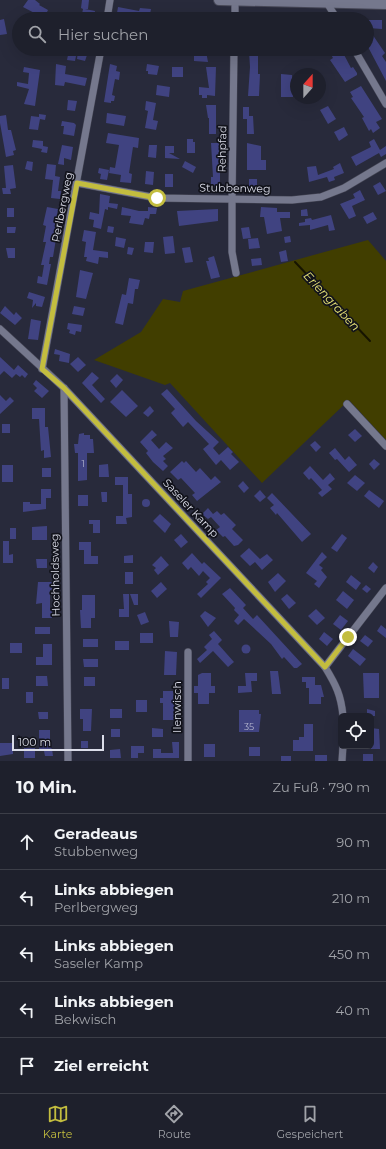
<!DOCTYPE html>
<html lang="de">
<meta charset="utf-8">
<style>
body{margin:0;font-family:Montserrat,sans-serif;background:#2b2d38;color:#f1f3f6}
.controls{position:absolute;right:12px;bottom:12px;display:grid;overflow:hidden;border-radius:6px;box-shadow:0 4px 16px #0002}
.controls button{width:36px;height:36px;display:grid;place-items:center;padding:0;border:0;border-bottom:1px solid #3c3e48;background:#1e202c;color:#f1f3f6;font:20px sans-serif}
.compass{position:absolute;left:290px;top:68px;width:36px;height:36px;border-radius:50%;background:#1e202c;box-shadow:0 4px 16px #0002;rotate:21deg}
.scale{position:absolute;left:12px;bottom:10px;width:92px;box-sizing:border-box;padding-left:4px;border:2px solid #dbdde9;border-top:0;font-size:11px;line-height:14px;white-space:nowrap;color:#dbdde9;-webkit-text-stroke:3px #12131b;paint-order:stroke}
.stop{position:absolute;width:12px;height:12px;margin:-9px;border:3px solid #c3bd3f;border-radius:50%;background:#fff}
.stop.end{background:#c3bd3f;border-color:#fff;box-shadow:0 1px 4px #0008}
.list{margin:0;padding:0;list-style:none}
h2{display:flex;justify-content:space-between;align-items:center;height:52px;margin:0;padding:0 16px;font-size:17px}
h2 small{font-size:13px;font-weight:400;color:#a1a3a9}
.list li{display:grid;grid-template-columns:26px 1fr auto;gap:12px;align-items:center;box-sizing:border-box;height:56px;padding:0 16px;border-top:1px solid #3c3e48}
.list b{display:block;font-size:15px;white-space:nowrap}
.list p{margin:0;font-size:13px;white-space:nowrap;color:#a1a3a9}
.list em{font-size:13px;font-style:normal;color:#a1a3a9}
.icon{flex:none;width:22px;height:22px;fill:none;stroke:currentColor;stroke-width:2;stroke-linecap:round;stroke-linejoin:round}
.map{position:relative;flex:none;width:386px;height:761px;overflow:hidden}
.search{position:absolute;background:#1e202c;box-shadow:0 4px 16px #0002;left:12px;right:12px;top:12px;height:44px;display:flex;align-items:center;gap:10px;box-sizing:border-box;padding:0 14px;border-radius:22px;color:#a1a3a9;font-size:15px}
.sheet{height:332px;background:#1e202c}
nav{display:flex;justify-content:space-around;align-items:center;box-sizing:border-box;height:56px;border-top:1px solid #3c3e48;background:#1e202c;font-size:11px;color:#a1a3a9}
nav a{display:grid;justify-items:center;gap:2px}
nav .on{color:#c3bd3f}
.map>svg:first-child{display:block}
.green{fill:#413e00}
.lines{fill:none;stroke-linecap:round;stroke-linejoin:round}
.stream{stroke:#161400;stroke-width:2}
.building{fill:#404381}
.minor-casing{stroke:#464756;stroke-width:8}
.secondary-casing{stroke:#464756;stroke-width:12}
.minor{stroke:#75788d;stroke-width:7}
.secondary{stroke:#75788d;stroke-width:10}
.route{stroke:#c3bd3f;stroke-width:5}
.labels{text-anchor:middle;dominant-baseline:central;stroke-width:3.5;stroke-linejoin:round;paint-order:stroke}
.number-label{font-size:9px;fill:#b4b6cf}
.street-label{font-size:11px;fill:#dbdde9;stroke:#12131b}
.water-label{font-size:12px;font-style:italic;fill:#e7e376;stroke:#12131b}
</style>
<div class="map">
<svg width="386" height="761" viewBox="0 0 386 761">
<rect width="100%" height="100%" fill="#282a3b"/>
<path class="green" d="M368,240L386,261V440L349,400L262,483L170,383L165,385L94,360L141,332L163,299L180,302L183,291Z"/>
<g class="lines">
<path class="stream" d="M295,262L370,341"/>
</g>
<g class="building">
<path d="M28,0H35L40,4L39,5L48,10L44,18L23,7Z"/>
<path d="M82,0H89L88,9H85L95,11L94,19H81L83,9L81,8Z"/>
<path d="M118,7L139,11L140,8L151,9L149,19L130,17V19H116Z"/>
<path d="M174,13L186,14L185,19H173Z"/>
<path d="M4,19L7,34L0,35V20Z"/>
<path d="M367,20H382V29L368,28L385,53L382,56L386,62V81L367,45Z"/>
<path d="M194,49L206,51L208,62L194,61Z"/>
<path d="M328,49H341L351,68L353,67L357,73V75L345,82L330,60L333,58Z"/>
<path d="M78,51L87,55L85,61L77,59Z"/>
<path d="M249,51H258V74H260L259,96H248L250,67Z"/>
<path d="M68,55L76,56L75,61L67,60Z"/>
<path d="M56,64L66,66L65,74L87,78L85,86L65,82L64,86L55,85Z"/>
<path d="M110,64L117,66L116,71L120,72L119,80L115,79L112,95L115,96L114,101H111V103L104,102Z"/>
<path d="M147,64L159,66L157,75L148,74V71H146Z"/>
<path d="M24,67L40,70L35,106L24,104L29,89L17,86V82L28,84L29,73L23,72Z"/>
<rect x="172" y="67" width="11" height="10"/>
<path d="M206,67H216L215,96L207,95V98H202V95H199V87L209,88Z"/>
<path d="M281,74L292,75L293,97H281Z"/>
<path d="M157,85L170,87L169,97L156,95Z"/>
<path d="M361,86L382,119L376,122L380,128L373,133L371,129L369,131L362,118L364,117L351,98L353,97L350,92Z"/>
<path d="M68,100L77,101L75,111L67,110Z"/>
<path d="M146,101L156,103L153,120L158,121L156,130L145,128L148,111L145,110Z"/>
<path d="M206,105H216V134H209V118H208Z"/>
<path d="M328,106L336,119L328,124L320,110Z"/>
<path d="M243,107H249V116H253L254,134H247V119H243Z"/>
<path d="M107,113L126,116L124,126L106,123Z"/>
<path d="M39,114L46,115L45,120L40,119L38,130L29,129L31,116L39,117Z"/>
<path d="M6,115L8,130H11L16,150L13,151L14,155L6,157L0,123V116Z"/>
<path d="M62,121L74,123L76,125L74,136L63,134L64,126H61Z"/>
<path d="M344,127L348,135L339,141L334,132Z"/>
<path d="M108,133L139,138L138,148L133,147L129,173L132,174L131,183L120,182L121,175L109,173L110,167L115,168L119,145L106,143Z"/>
<path d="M187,139H193V142H195V153H187Z"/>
<path d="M374,139L380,150L386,146V154L381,157L379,153L356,166L351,157L371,147L369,142Z"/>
<path d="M33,140L43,141V146L48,147L47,153L41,152L42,149L32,147Z"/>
<path d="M211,143H219V152H222V158H220V188H211V177H213Z"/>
<path d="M247,143L261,146V160H266V170H247Z"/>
<path d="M62,145L73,147L71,160L64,158V165L58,164Z"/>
<path d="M149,145H157L156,158L148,157Z"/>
<path d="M165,146H174V153H169L180,159L165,158Z"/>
<path d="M27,161L33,162L32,171L25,169Z"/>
<path d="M185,161L196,167L193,173L182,167Z"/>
<path d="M340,163L344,173L334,177L335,180L329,182L327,177L309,182L307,167L316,166L318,175L334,169L333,167Z"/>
<path d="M47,164L56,165L55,176L60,177L58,191H61L60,199L51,198L53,180L45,179Z"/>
<path d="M13,165L16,188L10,189L11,194H3L2,188H6L4,166Z"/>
<path d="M99,168L109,170L107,180L100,179L101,174L98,173Z"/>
<path d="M146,171L154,172L153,185L145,184Z"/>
<rect x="165" y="174" width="8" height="13"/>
<rect x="249" y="179" width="8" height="12"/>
<path d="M380,182L386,191L378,195L373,186Z"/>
<path d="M360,190L365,200L352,206L356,216L349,219L340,204L355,198L353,194Z"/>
<path d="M100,194L110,196L109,203L118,204L117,209L108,207V210L105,209L101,229L93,227L94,220L89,219L90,212L99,214Z"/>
<path d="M47,207L58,209L55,226L58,227L53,257H50L49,264H51L47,285L37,283L38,276L42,277L44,265H41L46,242H43L46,226L43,225Z"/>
<path d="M122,207L139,211H148V207L157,208L156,214H150L149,219L145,218L143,225L129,223L131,216L121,215Z"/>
<path d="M261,207L277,208V212H290V218H280L282,231L267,234L264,217H260Z"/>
<rect x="7" y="208" width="7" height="9"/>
<path d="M218,209V221L179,226L177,211Z"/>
<path d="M307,209L308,216H301V210Z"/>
<path d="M373,212L377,219L367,224L363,217Z"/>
<path d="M331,215L335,230L329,231L328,225L310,230V225L299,226V223L305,222V219L311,218L312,220Z"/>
<path d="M108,226L114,227L113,233L107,232Z"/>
<path d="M7,227H16L15,233H7Z"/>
<path d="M249,227L251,238L243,239L241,228Z"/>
<path d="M84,230L96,232L93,250L108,252V258L99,257L98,264L86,261L87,257H84L86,242L82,241Z"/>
<path d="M173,236L175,253L165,254L163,237Z"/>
<path d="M290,236L291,242L285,243L284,237Z"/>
<path d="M116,237L126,239L124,248L115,246Z"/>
<path d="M258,238L260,248L249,249L248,239Z"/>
<path d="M145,242H154L153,253L144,252Z"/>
<path d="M128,247L134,248L132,255L127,254Z"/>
<path d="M190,247L193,262L185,263L182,248Z"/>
<path d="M6,248H15V258H8Z"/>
<path d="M286,250L288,261L281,262L279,252Z"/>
<path d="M214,256L220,277L211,279L206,261H209L208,258Z"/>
<path d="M261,258L262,265L252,266L251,259Z"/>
<path d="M80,270L93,273L86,299L76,297Z"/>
<path d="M129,278L140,280L138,289H135L133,304L128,303L123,325L115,323L122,294L126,295Z"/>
<path d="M29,292L45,297L42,307L36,306V303L32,308L33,300L27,298Z"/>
<path d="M5,306L14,315L16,312L22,318L15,325L0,313Z"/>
<path d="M74,306L85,308L83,316L72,314Z"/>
<path d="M31,319L41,321L38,340L28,339Z"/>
<path d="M68,323L82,325L81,332L76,331L75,335L69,333L70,330L67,329Z"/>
<path d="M55,349L70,354L69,363L59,361L60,354V355L54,354Z"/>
<path d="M0,357L14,370L18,365L28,374L25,378L22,375L20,377L16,374L12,378L4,371L0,375Z"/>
<path d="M78,357L86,365L78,372L70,364Z"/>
<path d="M92,372L99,378L92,385L105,399L101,403L82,383Z"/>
<path d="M117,374L123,380L116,388L110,381Z"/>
<path d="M36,380L49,391L42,398L34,391L37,388L33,384Z"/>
<path d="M167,389L196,421L219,442L213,448L219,455L228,447L233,452L231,454L239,462L230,470L221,460L216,465L203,449L209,444L188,422L183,427L171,413L175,409L161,394Z"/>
<path d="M122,390L138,406L126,417L110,402Z"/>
<path d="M0,395L6,401L10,397L14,401L0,414Z"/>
<path d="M150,406L154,411L148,417L143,413Z"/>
<path d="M32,408H45V427H48L51,457L44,458V450L41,451L39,419H32Z"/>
<rect x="2" y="424" width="8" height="9"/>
<path d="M355,429L362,436L355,442L348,435Z"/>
<path d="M152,430L157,435L151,440L159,449L166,442L173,448L163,456L166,459L163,461L168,466L163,471L153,462L146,453L148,451L140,442Z"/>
<path d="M84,433V435H90V439H93L94,453H87V480L78,481V453H75L74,444H78L79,434Z"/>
<path d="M315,441L321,447L316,452L310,445Z"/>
<path d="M335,448L345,460L349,456L357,465L349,472L337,459L335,460L329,453Z"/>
<path d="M374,459L380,464L374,470L369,464Z"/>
<path d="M182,461L184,463L186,461L196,472L200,468L211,480L215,476L221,482L197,501L192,495L195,493L181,478L178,480L170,472Z"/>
<path d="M108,464L109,477H99V465Z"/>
<rect x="2" y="465" width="11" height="17"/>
<path d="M310,466L323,480L330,473L335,479L328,485L332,489L322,497L318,493L322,490L311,478L309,480L303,473Z"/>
<rect x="42" y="468" width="9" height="9"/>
<path d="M355,475L365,483L357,491L347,483Z"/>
<path d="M115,477H128V494H132V517L126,518L127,524H116V516H123V485H115Z"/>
<path d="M243,481L249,488L244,493L238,486Z"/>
<path d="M41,489H51V498H46V509L23,512V502H30V504H41Z"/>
<path d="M260,490L266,497L260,502L254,496Z"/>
<path d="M369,490L384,501L379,508L364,496Z"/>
<path d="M101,492H107V502H102Z"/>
<path d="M272,493L311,534L302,542L277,513L276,515L270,508L274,505L267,498Z"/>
<rect x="78" y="495" width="10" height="11"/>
<circle cx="146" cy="503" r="4"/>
<path d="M208,508L213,514L217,511L221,515L224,513L236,525L232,529L243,540L238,545L234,546L225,536L223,537L216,530L220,527L211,517L208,519L202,514Z"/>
<path d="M160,514L171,524L165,533L153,521Z"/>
<path d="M89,520H100V533H93V524H89Z"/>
<path d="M47,526V540H32V527Z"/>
<rect x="10" y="528" width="6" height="11"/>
<path d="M181,534L188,542L181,548L174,540Z"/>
<path d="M342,534L347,538L337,552L331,548Z"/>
<path d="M3,541H9V555L13,554V563H3Z"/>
<path d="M79,542H91V556H98V564H84V550H79Z"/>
<path d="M249,548L260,559L267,554L273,560L262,570L255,562L250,566L240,556Z"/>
<path d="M322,552L327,557L319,565L323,568L321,570L327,577L319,588L314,584L317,581L306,573Z"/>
<path d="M192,553L202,564L204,562L221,578L201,598L197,594L208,584L206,582L210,578L203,571L199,576L191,567L188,570L182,563Z"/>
<path d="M133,555V563H124V556Z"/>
<path d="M161,556L169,565L158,575L154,570L156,568L152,565Z"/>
<path d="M36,559H47V568H37Z"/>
<path d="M373,562L378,567L374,573L368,568Z"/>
<rect x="125" y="572" width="8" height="12"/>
<path d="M278,573L286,581L275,592L268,582Z"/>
<path d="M351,575L361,583L356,590L346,582Z"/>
<path d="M38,582H52V590H50V610H52V618H42V603L36,604Z"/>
<path d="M161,582L167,589L157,598L151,591Z"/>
<path d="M366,585L371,589L367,593L362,589Z"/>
<path d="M230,588L246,605L243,608L253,619L257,615L302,664L297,668H294L284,657L282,659L271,644L244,619L238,625L234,621L239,615L234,610L235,608L222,594Z"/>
<path d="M343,591L354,600L347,609L336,600Z"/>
<path d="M123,594H129V617H119V609H124Z"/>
<path d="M130,594H138V605H134Z"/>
<path d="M287,594L296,603L289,609L281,599Z"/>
<path d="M82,595H95V618H91V628H81L80,610H82Z"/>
<path d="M316,609L325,618L317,625L308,616Z"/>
<path d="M205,611L216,618L208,627L200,616Z"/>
<path d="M145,612L149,622L141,625L137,615Z"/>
<path d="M340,615L348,621L341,630L333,624Z"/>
<path d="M169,621L179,622L178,637H170Z"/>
<path d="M381,625L386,629V638L377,631Z"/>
<rect x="35" y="627" width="15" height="7"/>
<path d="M214,631L222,640L218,644L234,662L228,667L213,651L200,663L197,659L207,650L204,647L212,639L209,635Z"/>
<path d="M324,632L333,639L327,646L319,639Z"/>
<rect x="140" y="633" width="13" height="10"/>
<path d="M365,635L373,641L368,647L360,641Z"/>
<rect x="83" y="639" width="15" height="8"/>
<rect x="115" y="641" width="14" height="9"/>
<rect x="10" y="643" width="12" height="10"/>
<path d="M43,644H52V665H36V657H43Z"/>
<circle cx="246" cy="649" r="4.5"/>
<path d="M353,649L366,659L360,666L348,656Z"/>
<path d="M165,651L177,652L176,675H164Z"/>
<path d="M83,659H98V667H84Z"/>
<path d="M270,671H278L281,694H272Z"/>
<path d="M202,673H211V686H215V693H209V704H198V693H194V686H198V675Z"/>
<path d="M245,673H257V681H251L252,692L238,693V686H246Z"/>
<path d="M363,673H379V698H364Z"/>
<path d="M36,676H47L48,686H36Z"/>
<rect x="84" y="677" width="11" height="9"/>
<path d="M302,677H315V685H321L324,697H321V704H309V688H306V682H302Z"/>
<rect x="2" y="678" width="7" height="11"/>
<path d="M163,691H173L175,720H163V703H160V698H163Z"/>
<rect x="26" y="692" width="7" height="11"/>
<rect x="136" y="700" width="11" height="12"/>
<path d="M80,709H92L91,731H83V719H80Z"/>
<rect x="110" y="709" width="12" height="9"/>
<path d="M367,709L375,711V716H367Z"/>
<path d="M239,710H259V714H261L259,732H239Z"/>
<path d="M38,712H48V719H39Z"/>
<path d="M304,724H313V751H293V740H299V737H304Z"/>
<path d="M152,728L163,729V737H152Z"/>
<path d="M371,728L379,729L380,749H371Z"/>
<rect x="111" y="729" width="9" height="8"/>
<path d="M39,730H50V747L52,749L53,756H45L44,751H39Z"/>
<rect x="81" y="741" width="7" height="7"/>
<path d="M172,742H179V758H153V749H161V753H173Z"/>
<path d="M0,743H13V754L0,756Z"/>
<rect x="204" y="744" width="11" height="13"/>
<path d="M131,746H144V753H138V758H131Z"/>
<rect x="249" y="747" width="11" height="9"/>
<rect x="24" y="748" width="11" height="10"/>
<path d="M120,749L121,758H110V750Z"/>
<rect x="363" y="754" width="10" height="7"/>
<rect x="315" y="755" width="12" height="6"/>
<rect x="281" y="756" width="10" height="5"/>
</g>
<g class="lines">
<defs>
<g id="minor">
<path d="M330,0L327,3L337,19"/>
<path d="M107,19L110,0"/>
<path d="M235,19V1"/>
<path d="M234,49L232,199V252L236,273"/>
<path d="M354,49L386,104"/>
<path d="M77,183L157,198L292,200L321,197L344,188L386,163"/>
<path d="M0,329L64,388L325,667C336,685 341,695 343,716"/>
<path d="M42,369L101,49"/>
<path d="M64,388L68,761"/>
<path d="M347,404L386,446"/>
<path d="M188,652V761"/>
<path d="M325,667L386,588"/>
<path d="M342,761L343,746"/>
</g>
<path id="secondary" d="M219,0L386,4"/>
</defs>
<use href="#minor" class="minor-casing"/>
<use href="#secondary" class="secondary-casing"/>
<use href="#minor" class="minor"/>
<use href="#secondary" class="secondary"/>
</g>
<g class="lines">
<path class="route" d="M157,198L77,183L42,369L64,388L325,667L348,637"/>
</g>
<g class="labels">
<g class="number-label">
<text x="83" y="463">1</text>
<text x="249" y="726">35</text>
</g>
<g class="street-label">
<text transform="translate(222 149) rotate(-89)">Rehpfad</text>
<text transform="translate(235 188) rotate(1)">Stubbenweg</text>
<text transform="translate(62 207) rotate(-79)">Perlbergweg</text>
<text transform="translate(191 508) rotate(47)">Saseler Kamp</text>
<text transform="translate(55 575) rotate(-91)">Hochholdsweg</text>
<text transform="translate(177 707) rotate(-90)">Ilenwisch</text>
</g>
<g class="water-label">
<text transform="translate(332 301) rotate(47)">Erlengraben</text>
</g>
</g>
</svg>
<div class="controls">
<button><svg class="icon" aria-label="locate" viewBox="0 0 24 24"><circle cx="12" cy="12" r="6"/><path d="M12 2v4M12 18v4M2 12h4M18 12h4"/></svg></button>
</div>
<svg class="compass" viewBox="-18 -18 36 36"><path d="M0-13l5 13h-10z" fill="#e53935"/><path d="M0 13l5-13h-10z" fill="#a1a3a9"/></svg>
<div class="scale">100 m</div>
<div class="stop" style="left:157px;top:198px"></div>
<div class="stop end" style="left:348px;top:637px"></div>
<div class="search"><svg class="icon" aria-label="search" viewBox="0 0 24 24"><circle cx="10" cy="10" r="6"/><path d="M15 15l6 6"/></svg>Hier suchen</div>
</div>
<section class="sheet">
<h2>10 Min.<small>Zu Fuß · 790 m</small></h2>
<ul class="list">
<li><svg class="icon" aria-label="ahead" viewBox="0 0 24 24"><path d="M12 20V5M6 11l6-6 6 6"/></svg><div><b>Geradeaus</b><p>Stubbenweg</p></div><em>90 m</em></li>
<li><svg class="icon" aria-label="left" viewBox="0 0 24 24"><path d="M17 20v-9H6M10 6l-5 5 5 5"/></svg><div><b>Links abbiegen</b><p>Perlbergweg</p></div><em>210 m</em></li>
<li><svg class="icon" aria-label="left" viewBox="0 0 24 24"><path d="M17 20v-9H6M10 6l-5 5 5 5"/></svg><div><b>Links abbiegen</b><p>Saseler Kamp</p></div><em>450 m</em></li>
<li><svg class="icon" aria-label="left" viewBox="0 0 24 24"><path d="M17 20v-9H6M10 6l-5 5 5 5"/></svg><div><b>Links abbiegen</b><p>Bekwisch</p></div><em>40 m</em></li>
<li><svg class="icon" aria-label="arrive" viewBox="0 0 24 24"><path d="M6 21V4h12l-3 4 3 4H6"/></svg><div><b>Ziel erreicht</b></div></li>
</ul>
</section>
<nav>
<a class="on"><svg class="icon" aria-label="map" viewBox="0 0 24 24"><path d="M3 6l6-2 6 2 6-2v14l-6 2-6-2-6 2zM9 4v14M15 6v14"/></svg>Karte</a>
<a><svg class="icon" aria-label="directions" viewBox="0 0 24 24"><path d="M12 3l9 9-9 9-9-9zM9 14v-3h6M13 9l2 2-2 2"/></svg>Route</a>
<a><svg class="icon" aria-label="saved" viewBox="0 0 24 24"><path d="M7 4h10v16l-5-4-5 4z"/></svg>Gespeichert</a>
</nav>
